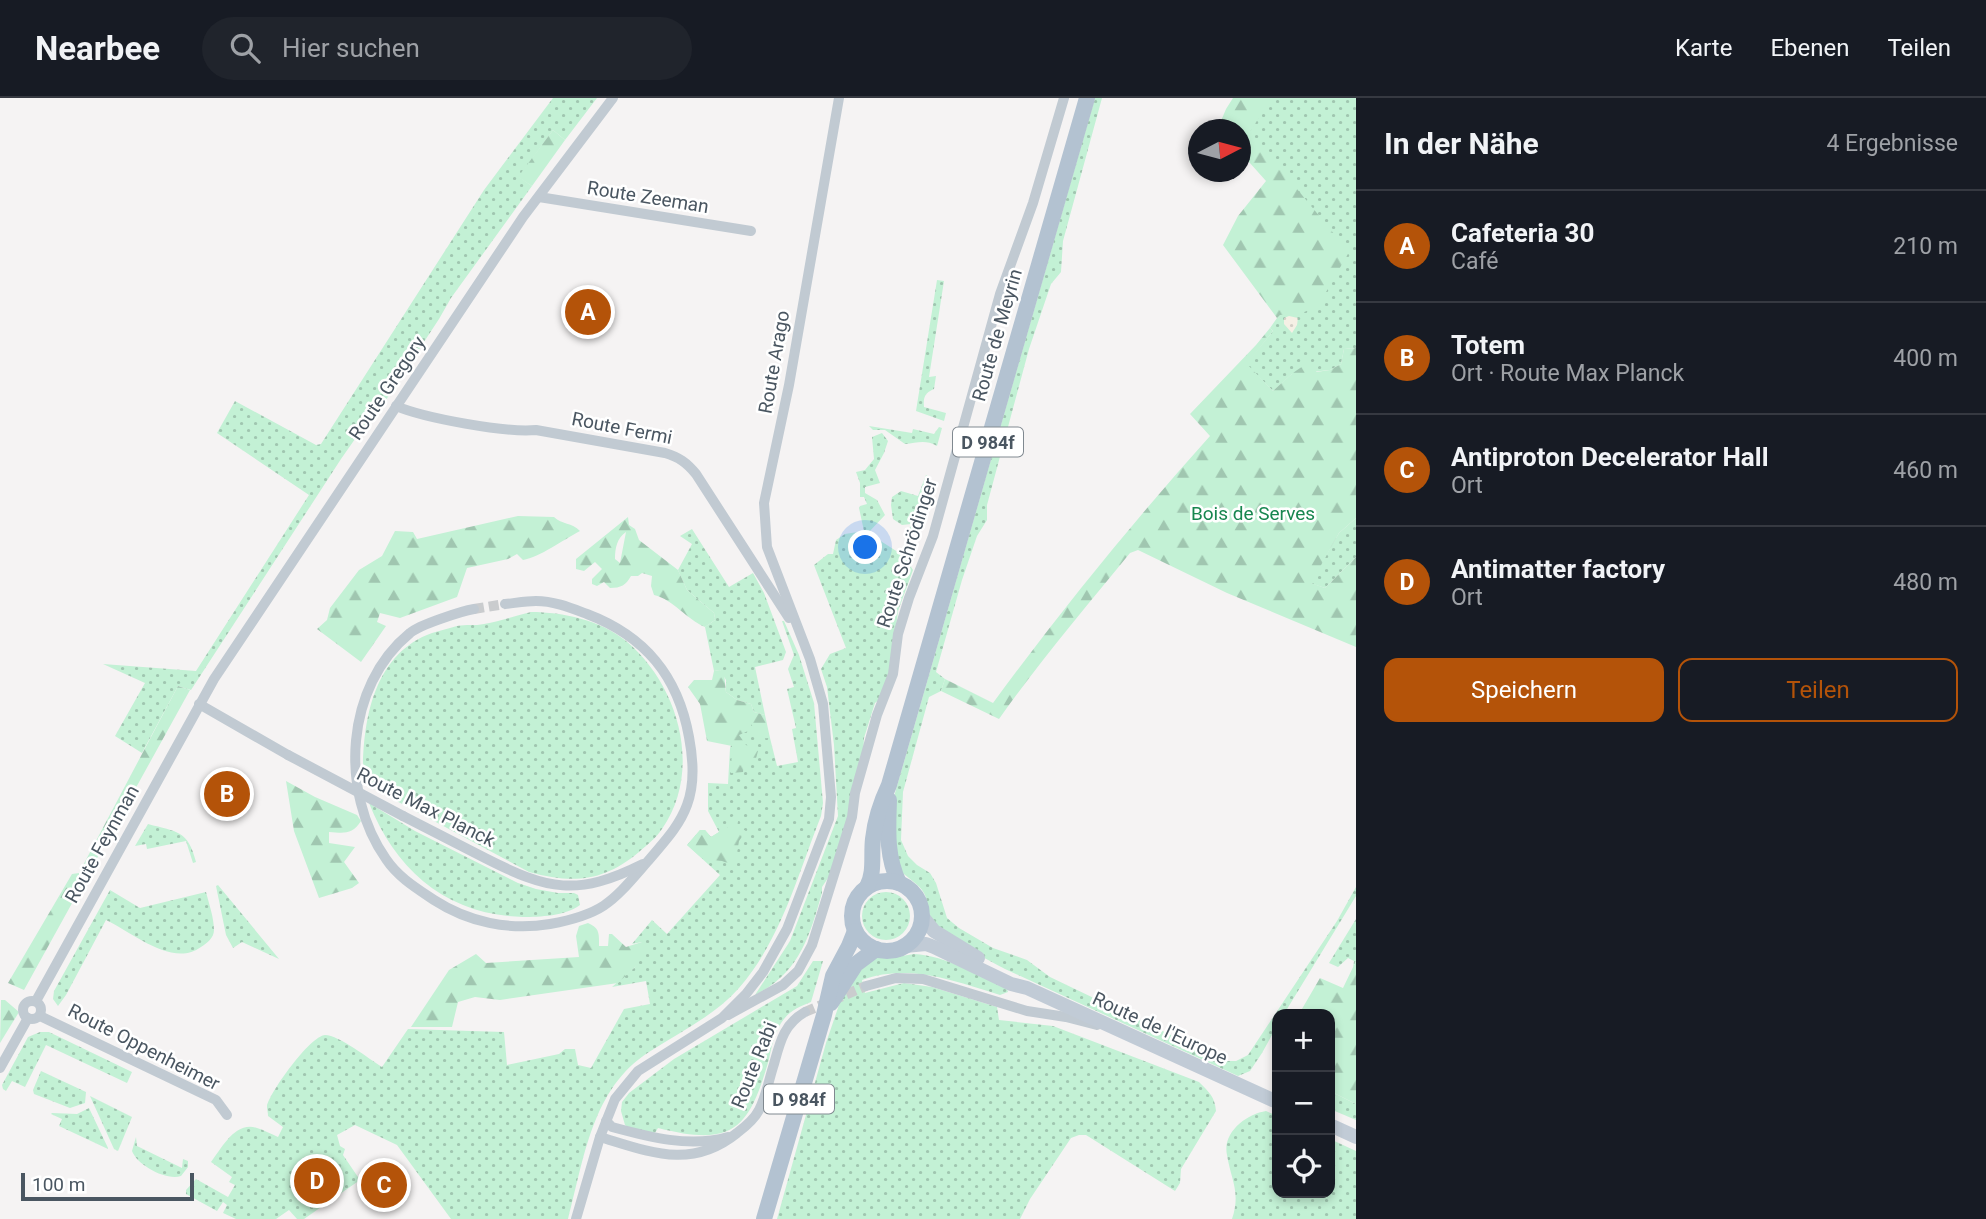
<!DOCTYPE html>
<html lang="de">
<meta charset="utf-8">
<style>
body{margin:0;font-family:Roboto,sans-serif;background:#20242c;color:#f1f3f6}
.controls{position:absolute;right:21px;bottom:21px;display:grid;overflow:hidden;border-radius:14px;box-shadow:0 4px 10px #0003}
.controls button{width:63px;height:63px;display:grid;place-items:center;padding:0;border:0;border-bottom:2px solid #363941;background:#171b24;color:#f1f3f6;font:35px sans-serif}
.compass{position:absolute;left:1188px;top:21px;width:63px;height:63px;border-radius:50%;background:#171b24;box-shadow:0 4px 10px #0003;rotate:84deg}
.scale{position:absolute;left:21px;bottom:18px;width:173px;box-sizing:border-box;padding-left:7px;border:4px solid #4a5661;border-top:0;font-size:19px;line-height:24px;white-space:nowrap;color:#4a5661;-webkit-text-stroke:5px #fff;paint-order:stroke}
.you{position:absolute;left:866px;top:450px;width:24px;height:24px;margin:-18px;border:5px solid #fff;border-radius:50%;background:#1a73e8;box-shadow:0 0 0 10px #1a73e833}
.badge{display:grid;place-items:center;width:46px;height:46px;border-radius:50%;background:#b45309;color:#fff;font-size:23px;font-weight:700}
.pin{position:absolute;translate:-50% -50%;border:4px solid #fff;box-shadow:0 2px 7px #0006}
.list{margin:0;padding:0;list-style:none}
h2{display:flex;justify-content:space-between;align-items:center;height:91px;margin:0;padding:0 28px;font-size:30px}
h2 small{font-size:23px;font-weight:400;color:#9ea1a6}
.list li{display:grid;grid-template-columns:46px 1fr auto;gap:21px;align-items:center;box-sizing:border-box;height:112px;padding:0 28px;border-top:2px solid #363941}
.list b{display:block;font-size:26px;white-space:nowrap}
.list p{margin:0;font-size:23px;white-space:nowrap;color:#9ea1a6}
.list em{font-size:23px;font-style:normal;color:#9ea1a6}
.actions{display:flex;gap:14px;padding:21px 28px}
.actions a{flex:1;padding:16px 0;border:2px solid #b45309;border-radius:14px;text-align:center;font-size:24px;color:#b45309}
.actions .main{background:#b45309;color:#fff}
.icon{flex:none;width:38px;height:38px;fill:none;stroke:currentColor;stroke-width:2;stroke-linecap:round;stroke-linejoin:round}
.map{position:relative;flex:none;width:1356px;height:1121px;overflow:hidden}
header{display:flex;align-items:center;gap:42px;box-sizing:border-box;height:98px;padding:0 35px;background:#171b24;border-bottom:2px solid #363941}
header strong{font-size:33px}
nav{display:flex;gap:38px;margin-inline-start:auto;font-size:24px}
.search{width:490px;height:63px;background:#20242c;display:flex;align-items:center;gap:18px;box-sizing:border-box;padding:0 24px;border-radius:38px;color:#9ea1a6;font-size:26px}
main{display:flex}
aside{flex:1;background:#171b24}
.map>svg:first-child{display:block}
.grass{fill:url(#grass-dots)}
.forest{fill:url(#forest-firs);fill-rule:evenodd}
.sand{fill:url(#sand-dots)}
.lines{fill:none;stroke-linecap:round;stroke-linejoin:round}
.street-tunnel{stroke:#caccce;stroke-width:10;stroke-dasharray:10 5;stroke-linecap:butt}
.street{stroke:#c1cad2;stroke-width:10}
.secondary{stroke:#c1cbd6;stroke-width:14}
.primary{stroke:#b3c2d1;stroke-width:16}
.street-bridge{stroke:#c1cad2;stroke-width:10}
.labels{text-anchor:middle;dominant-baseline:central;stroke-width:5;stroke-linejoin:round;paint-order:stroke}
.shield{fill:#fff;stroke:#808990;stroke-width:2}
.shield-label{font-size:18px;font-weight:bold;fill:#4a5661}
.street-label{font-size:19px;fill:#4a5661;stroke:#fff}
.park-label{font-size:19px;fill:#17864f;stroke:#fff}
</style>
<header>
<strong>Nearbee</strong>
<div class="search"><svg class="icon" aria-label="search" viewBox="0 0 24 24"><circle cx="10" cy="10" r="6"/><path d="M15 15l6 6"/></svg>Hier suchen</div>
<nav><a>Karte</a><a>Ebenen</a><a>Teilen</a></nav>
</header>
<main>
<div class="map">
<svg width="1356" height="1121" viewBox="0 0 1356 1121">
<defs>
<pattern id="grass-dots" width="8" height="8" patternUnits="userSpaceOnUse" patternTransform="scale(1.75)"><rect width="8" height="8" fill="#c3f1d5"/><path d="M2 2h.1M6 6h.1" fill="none" stroke="#a0c6b0" stroke-width="1.8" stroke-linecap="round"/></pattern>
<pattern id="forest-firs" width="22" height="20" patternUnits="userSpaceOnUse" patternTransform="scale(1.75)"><rect width="22" height="20" fill="#c3f1d5"/><path d="M5 1l3.5 6h-7zM16 11l3.5 6h-7z" fill="#a0c6b0"/></pattern>
<pattern id="sand-dots" width="8" height="8" patternUnits="userSpaceOnUse" patternTransform="scale(1.75)"><rect width="8" height="8" fill="#f5f0e5"/><path d="M2 2h.1M6 6h.1" fill="none" stroke="#d4d0c7" stroke-width="1.8" stroke-linecap="round"/></pattern>
</defs>
<rect width="100%" height="100%" fill="#f5f3f3"/>
<g class="grass">
<path d="M553,0H597L565,42L553,32L519,79L532,88L451,200L439,221L363,337L355,341L341,361L191,592L178,588L142,655L115,638L145,585L103,566L196,573L309,397L217,335L235,303L316,347L321,346L484,92Z"/>
<path d="M1095,0H1102L1063,143L1061,174L1051,186L1029,251L987,407V422L977,438L962,482L936,574L945,581L941,593L929,599L903,694L901,742L908,758L917,767L930,775L936,785L947,820L959,830L993,850L1027,862L1050,879L1225,963H1236L1248,957L1337,823L1356,789V798L1284,916H1277V928L1262,955L1250,973L1238,978L1005,871C990,863 939,837 932,823C927,813 929,801 922,792C915,783 904,778 897,769L892,712L895,695Z"/>
<path d="M1257,0H1356V250L1344,251L1341,266L1330,272L1292,276L1273,293L1246,266L1273,233L1270,230L1277,220L1336,153L1240,32Z"/>
<path d="M937,182L944,183L929,279L936,278L934,291C925,295 923,299 924,309L946,315L944,323L916,313Z"/>
<path d="M869,328L912,335L913,331L934,336L939,329L942,330L937,348C925,341 917,345 905,346L885,332H873Z"/>
<path d="M882,335L888,343L884,355L875,372L880,385L865,389V395L877,402L885,417L868,435L901,456L911,426L902,427L893,421L891,407L892,399L901,393L918,398L926,377L928,378L904,458L913,472L898,513L892,566L880,601L875,605L864,640L863,657L846,727L830,777L822,789V795C809,840 799,875 755,897L790,843L838,718L834,647L827,589L821,571L830,556L846,550L814,467L828,456H833L836,442L845,436L864,433L859,410L860,408L867,406L864,399H860V385L856,374L865,372L874,361L872,339Z"/>
<path d="M1356,420V459L1325,490L1310,485L1339,435Z"/>
<path d="M692,431L729,489L753,475L764,495L786,554L783,562L755,569L765,617L754,614L751,606L737,602L726,594V582L720,572L714,573L705,529L715,522L714,515L687,492L678,472L692,446L680,438Z"/>
<path d="M531,514C563,514 600,522 626,543C679,587 703,672 662,731C656,740 647,747 639,754C603,784 573,786 529,774L363,685C362,630 370,557 432,535C440,533 449,530 457,528C466,526 475,528 484,526C500,523 515,518 531,514Z"/>
<path d="M782,523H784L799,557L814,605L823,705L821,718C798,776 781,842 739,890C714,918 680,934 649,954C592,990 584,1061 568,1121H451L397,1047L355,1027L337,1037L340,1048L345,1051L343,1057L360,1082L304,1121H297L289,1112L276,1121H236L223,1115L227,1107L223,1104L217,1113L186,1096V1092L196,1081L228,1099L235,1087L229,1084L232,1079L211,1064C222,1050 235,1023 257,1030C264,1032 271,1036 278,1039L283,1029L268,1018C268,1014 267,1012 267,1008C270,994 310,938 325,937C339,937 369,961 382,969L408,931L504,934L507,967L559,956L565,951H575L578,967L591,970L624,911L650,906L646,883L612,889L635,869L642,844L632,846L652,822L667,836L720,777L687,747L700,732H705L711,739L719,734L708,713V685L728,686L730,650L740,623H753L770,640L777,668L798,664L792,631L796,630L787,591L794,589L788,571L794,557Z"/>
<path d="M369,705L415,733L518,785L536,791L558,795H574L578,797L580,807C565,818 540,819 523,819C447,817 396,773 369,705Z"/>
<path d="M148,726C177,734 188,732 196,764L193,765L186,743L147,751L146,746L135,748Z"/>
<path d="M218,787L279,861L242,844L233,850L226,837L216,788Z"/>
<path d="M110,792L140,810L206,794C209,806 214,820 214,832C214,840 207,845 201,849C173,870 133,835 106,822L66,897L58,908L53,901L54,893Z"/>
<circle cx="886" cy="818" r="24"/>
<path d="M1356,821V863L1353,870L1354,863L1348,860L1338,869L1329,865Z"/>
<path d="M914,856C947,858 978,877 1007,891L1008,894L1000,897C953,883 910,865 862,882L865,895L904,885L932,889L997,909L999,922L1053,928L1199,984C1209,994 1215,999 1216,1013L1181,1071L1180,1085L1175,1093L1086,1037H1079L1071,1040L1030,1101L1020,1121H777L826,945L841,901L855,877L875,860H890Z"/>
<path d="M813,863H823L811,904C801,908 791,912 784,921C775,932 772,947 769,961C749,1032 733,1049 658,1030L655,1035L631,1031L625,1027L621,1013L622,1004L629,995L674,961L797,888Z"/>
<path d="M40,934H49L132,974L127,985L46,947L25,989L12,983L6,993L3,991L2,987L28,939Z"/>
<path d="M41,973L86,994L85,1005L70,1010L34,996L33,992Z"/>
<path d="M1330,993L1356,1006V1022L1330,1011Z"/>
<path d="M90,998L132,1019L118,1053L114,1051Z"/>
<path d="M89,1010L108,1050V1051L59,1028L62,1021L51,1016L52,1015L77,1016Z"/>
<path d="M1266,1013L1277,1018V1095H1330V1041L1356,1053V1121H1232C1241,1094 1231,1082 1227,1057C1222,1034 1247,1016 1266,1013Z"/>
<path d="M136,1039L137,1048L182,1070L183,1061L188,1063V1069L181,1078C166,1083 137,1067 132,1053Z"/>
</g>
<g class="forest">
<path d="M1233,0H1271L1250,34L1349,154L1318,208L1302,215L1280,217L1277,220L1223,147L1238,118L1266,83L1241,55L1240,32L1218,30L1226,11Z"/>
<path d="M553,32L565,42L532,88L518,79Z"/>
<path d="M1270,230L1273,233L1247,266L1273,293C1288,280 1300,265 1321,262L1316,274L1330,272L1341,266L1344,251L1356,250V420L1339,435L1311,485L1325,490L1356,459V549L1227,495L1138,452L1130,455C1086,509 1040,563 999,621L941,593L945,581L993,605C1061,512 1133,424 1210,338L1190,316L1256,247Z"/>
<path d="M518,418L554,419C562,427 572,424 580,433C563,442 540,459 523,462L517,456L508,461L467,470L457,499L400,520L380,515L377,524L386,528L361,564L317,531L327,522L330,510L359,472L382,458L395,433L413,434L417,441Z"/>
<path d="M628,419L629,427L635,431L639,442L678,472L687,492L714,515L715,522L705,529C686,521 674,502 654,497L651,488L652,478L642,475L638,478H631C626,487 621,490 610,490L604,484L597,488L592,486V481L602,471L595,464L584,473L576,471V461ZM626,434L620,465L615,461C615,450 617,440 626,434Z"/>
<path d="M720,572L724,575L726,594L737,602L751,606L754,614L765,617L770,640L757,641L753,635L752,627L747,625L748,633L739,637L746,647L758,653L755,664L744,667L743,674L731,675L732,648L707,643L700,606L688,589L694,582H712L714,573Z"/>
<path d="M178,588L190,592L24,892L8,885L72,776L79,775Z"/>
<path d="M286,683L315,699L357,717L361,723C352,737 344,735 329,734V745L355,749L344,764L359,785L352,790L319,800L294,733Z"/>
<path d="M734,718L739,719L737,728L746,733L739,743L736,761L730,766L722,763L703,761L687,747L700,732H705L711,739L719,734L727,736V721Z"/>
<path d="M588,825C600,830 599,836 599,848H608L609,836H612L626,849L642,844L645,855L635,869L618,885L500,902L475,899L458,904L452,929H411L449,872L476,856L486,865L579,859L576,838L579,828Z"/>
<path d="M1356,863V1006L1330,993V916H1299L1320,880L1343,890Z"/>
<path d="M1,902H5L19,914L0,945Z"/>
</g>
<path class="sand" d="M1289,218L1298,220L1297,227L1292,235L1284,226V220Z"/>
<g class="lines">
<g class="street-tunnel">
<path d="M474,511L505,506"/>
<path d="M805,914L866,888"/>
</g>
<g class="street">
<path d="M539,99L751,133"/>
<path d="M396,308C424,320 506,335 536,332L665,355C679,359 687,365 696,376L789,520"/>
<path d="M474,511C462,513 419,527 410,535C345,588 339,694 386,761C398,779 416,790 434,802C468,824 509,833 550,826C605,816 613,803 648,763C663,745 679,729 687,707C695,686 693,660 689,639C678,578 645,538 587,516C571,510 554,503 536,503C526,503 515,505 505,506"/>
<path d="M199,606L288,657"/>
<path d="M403,718C430,732 458,746 485,760C548,792 577,799 643,766"/>
<path d="M866,888L896,880L923,881L1027,913L1066,919L1097,927"/>
<circle cx="32" cy="912" r="9"/>
<path d="M36,903L214,581L523,119L613,0"/>
<path d="M728,917L783,887L798,873L812,847L852,719L855,695L877,617L893,576L898,536L909,500L933,438L1000,196L1033,105L1064,0"/>
<path d="M40,918L216,1002L227,1017"/>
<path d="M0,970L28,920"/>
<path d="M606,1023L612,1029C649,1039 690,1050 728,1039"/>
<path d="M600,1039C650,1054 691,1072 737,1035C745,1029 754,1022 759,1012C766,999 769,981 774,966C780,944 784,926 805,914"/>
<path d="M576,1121L600,1039L615,1001L638,973L722,920L746,896L763,874L787,831L829,721L831,699L823,606L810,561L767,449L764,405L789,287L839,0"/>
</g>
<g class="secondary">
<path d="M921,817L934,833L978,860"/>
<path d="M905,848L926,846L934,849L1011,886L1027,890L1277,1004"/>
<path d="M1330,1027L1356,1039"/>
</g>
<g class="primary">
<path d="M889,702C888,732 886,758 899,785"/>
<circle cx="887" cy="818" r="35"/>
<path d="M867,789C875,774 871,758 873,741C875,722 881,704 889,687L1087,0"/>
<path d="M831,905L856,866L876,851"/>
<path d="M764,1121L824,917L833,878L849,848L855,833"/>
</g>
<path class="street-bridge" d="M288,657L403,718"/>
</g>
<g class="labels">
<g class="shield">
<rect x="953" y="329.5" width="70" height="29" rx="5"/>
<rect x="764" y="986.5" width="70" height="29" rx="5"/>
</g>
<g class="shield-label">
<text x="988" y="344">D 984f</text>
<text x="799" y="1001">D 984f</text>
</g>
<g class="street-label">
<text transform="translate(648 99) rotate(9)">Route Zeeman</text>
<text transform="translate(997 237) rotate(-74)">Route de Meyrin</text>
<text transform="translate(774 264) rotate(-80)">Route Arago</text>
<text transform="translate(387 290) rotate(-56)">Route Gregory</text>
<text transform="translate(622 330) rotate(11)">Route Fermi</text>
<text transform="translate(907 455) rotate(-72)">Route Schrödinger</text>
<text transform="translate(426 709) rotate(27)">Route Max Planck</text>
<text transform="translate(102 746) rotate(-61)">Route Feynman</text>
<text transform="translate(1160 930) rotate(25)">Route de l'Europe</text>
<text transform="translate(144 949) rotate(27)">Route Oppenheimer</text>
<text transform="translate(754 967) rotate(-68)">Route Rabi</text>
</g>
<g class="park-label">
<text x="1253" y="415">Bois de Serves</text>
</g>
</g>
</svg>
<div class="controls">
<button>+</button>
<button>−</button>
<button><svg class="icon" aria-label="locate" viewBox="0 0 24 24"><circle cx="12" cy="12" r="6"/><path d="M12 2v4M12 18v4M2 12h4M18 12h4"/></svg></button>
</div>
<svg class="compass" viewBox="-18 -18 36 36"><path d="M0-13l5 13h-10z" fill="#e53935"/><path d="M0 13l5-13h-10z" fill="#9ea1a6"/></svg>
<div class="scale">100 m</div>
<div class="you"></div>
<div class="pin badge" style="left:588px;top:214px">A</div>
<div class="pin badge" style="left:227px;top:696px">B</div>
<div class="pin badge" style="left:384px;top:1087px">C</div>
<div class="pin badge" style="left:317px;top:1083px">D</div>
</div>
<aside>
<h2>In der Nähe<small>4 Ergebnisse</small></h2>
<ul class="list">
<li><span class="badge">A</span><div><b>Cafeteria 30</b><p>Café</p></div><em>210 m</em></li>
<li><span class="badge">B</span><div><b>Totem</b><p>Ort · Route Max Planck</p></div><em>400 m</em></li>
<li><span class="badge">C</span><div><b>Antiproton Decelerator Hall</b><p>Ort</p></div><em>460 m</em></li>
<li><span class="badge">D</span><div><b>Antimatter factory</b><p>Ort</p></div><em>480 m</em></li>
</ul>
<div class="actions"><a class="main">Speichern</a><a>Teilen</a></div>
</aside>
</main>
